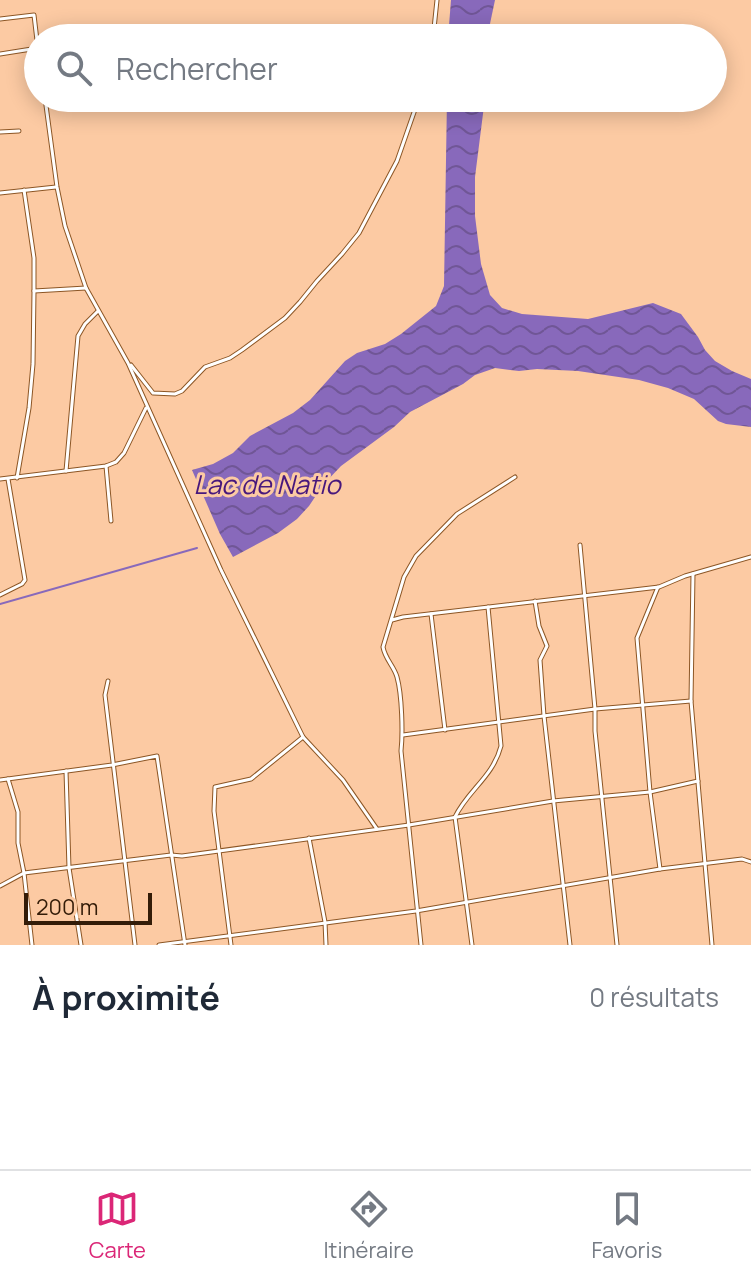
<!DOCTYPE html>
<html lang="fr">
<meta charset="utf-8">
<style>
body{margin:0;font-family:Manrope,sans-serif;background:#f6f6f7;color:#1f2937}
.scale{position:absolute;left:24px;bottom:20px;width:128px;box-sizing:border-box;padding-left:8px;border:4px solid #331c08;border-top:0;font-size:22px;line-height:28px;white-space:nowrap;color:#331c08;-webkit-text-stroke:6px #fccaa3;paint-order:stroke}
.list{margin:0;padding:0;list-style:none}
h2{display:flex;justify-content:space-between;align-items:center;height:104px;margin:0;padding:0 32px;font-size:34px}
h2 small{font-size:26px;font-weight:400;color:#747a83}
.icon{flex:none;width:44px;height:44px;fill:none;stroke:currentColor;stroke-width:2;stroke-linecap:round;stroke-linejoin:round}
.map{position:relative;flex:none;width:751px;height:945px;overflow:hidden}
.search{position:absolute;background:#fff;box-shadow:0 4px 20px #0003;left:24px;right:24px;top:24px;height:88px;display:flex;align-items:center;gap:20px;box-sizing:border-box;padding:0 28px;border-radius:44px;color:#747a83;font-size:30px}
.sheet{height:224px;background:#fff}
nav{display:flex;justify-content:space-around;align-items:center;box-sizing:border-box;height:112px;border-top:2px solid #e0e1e3;background:#fff;font-size:22px;color:#747a83}
nav a{display:grid;justify-items:center;gap:4px}
nav .on{color:#db2777}
.map>svg:first-child{display:block}
.water{fill:url(#water-waves)}
.lines{fill:none;stroke-linecap:round;stroke-linejoin:round}
.stream{stroke:#8869bb;stroke-width:2}
.street-casing{stroke:#8c5625;stroke-width:5}
.street{stroke:#fff;stroke-width:3}
.labels{text-anchor:middle;dominant-baseline:central;stroke-width:6;stroke-linejoin:round;paint-order:stroke}
.water-label{font-size:26px;font-style:italic;fill:#48187c;stroke:#fccaa3}
</style>
<div class="map">
<svg width="751" height="945" viewBox="0 0 751 945">
<defs>
<pattern id="water-waves" width="16" height="10" patternUnits="userSpaceOnUse" patternTransform="scale(2)"><rect width="16" height="10" fill="#8869bb"/><path d="M0 5q4-4 8 0t8 0" fill="none" stroke="#705696"/></pattern>
</defs>
<rect width="100%" height="100%" fill="#fccaa3"/>
<g class="water">
<path d="M451,0H495L487,38H448Z"/>
<path d="M447,98H485L475,177V216L481,264L490,295L502,308L522,314L588,319L653,303L681,314L698,337L705,350L715,361L732,371L751,379V427L726,424L718,421L694,399L668,388L639,380L578,371L537,369L519,371L495,368L475,375L463,384L410,412L394,427L341,466L323,485L309,506L297,519L278,533L233,557L220,534L192,470L213,464L233,453L250,436L293,413L310,400L345,361L357,353L385,344L401,334L436,306L444,286Z"/>
</g>
<g class="lines">
<path class="stream" d="M0,604L197,548"/>
<defs>
<g id="street">
<path d="M0,19L34,15L38,49"/>
<path d="M433,38L437,0"/>
<path d="M0,54L38,48"/>
<path d="M45,98L57,187L65,226L86,288L128,363L221,570L303,737L343,780L377,829"/>
<path d="M0,132L19,131"/>
<path d="M0,193L56,187"/>
<path d="M34,291L86,288"/>
<path d="M131,365L153,393L175,394L182,391L205,367L230,358L242,350L285,318L300,302L317,281L342,254L359,233L397,161L419,98"/>
<path d="M106,466L111,521"/>
<path d="M66,471L78,336L85,324L98,311"/>
<path d="M17,478L29,408L33,364L34,291V258L24,190"/>
<path d="M0,479L106,466L116,462L124,453L146,408"/>
<path d="M580,545L595,709V731L617,945"/>
<path d="M693,574L691,701L712,945"/>
<path d="M658,587L637,638L650,792L660,869"/>
<path d="M0,595L22,584L25,580L8,479"/>
<path d="M535,601L539,626L547,646L540,660L544,716L570,945"/>
<path d="M431,614L445,730"/>
<path d="M392,620L403,617L659,587L685,576L751,557"/>
<path d="M108,681L105,695L135,945"/>
<path d="M403,735L595,709L691,701"/>
<path d="M66,771L69,868L81,945"/>
<path d="M8,779L18,812V843L24,873L32,945"/>
<path d="M0,780L112,765L157,756L185,945"/>
<path d="M309,838L325,922L326,945"/>
<path d="M0,886L24,873L171,855L182,856L409,825L553,801L650,792L698,781"/>
<path d="M159,945L416,911L660,869L742,859L751,862"/>
<path d="M231,945L214,811L215,787L251,779L303,737"/>
<path d="M421,945L401,751C403,733 402,695 397,677C394,666 385,659 383,647L404,577L416,556L457,514L515,477"/>
<path d="M472,945L455,817C468,790 493,777 501,746L488,607"/>
</g>
</defs>
<use href="#street" class="street-casing"/>
<use href="#street" class="street"/>
</g>
<g class="labels">
<g class="water-label">
<text x="267" y="484">Lac de Natio</text>
</g>
</g>
</svg>
<div class="scale">200 m</div>
<div class="search"><svg class="icon" aria-label="search" viewBox="0 0 24 24"><circle cx="10" cy="10" r="6"/><path d="M15 15l6 6"/></svg>Rechercher</div>
</div>
<section class="sheet">
<h2>À proximité<small>0 résultats</small></h2>
<ul class="list">
</ul>
</section>
<nav>
<a class="on"><svg class="icon" aria-label="map" viewBox="0 0 24 24"><path d="M3 6l6-2 6 2 6-2v14l-6 2-6-2-6 2zM9 4v14M15 6v14"/></svg>Carte</a>
<a><svg class="icon" aria-label="directions" viewBox="0 0 24 24"><path d="M12 3l9 9-9 9-9-9zM9 14v-3h6M13 9l2 2-2 2"/></svg>Itinéraire</a>
<a><svg class="icon" aria-label="saved" viewBox="0 0 24 24"><path d="M7 4h10v16l-5-4-5 4z"/></svg>Favoris</a>
</nav>
